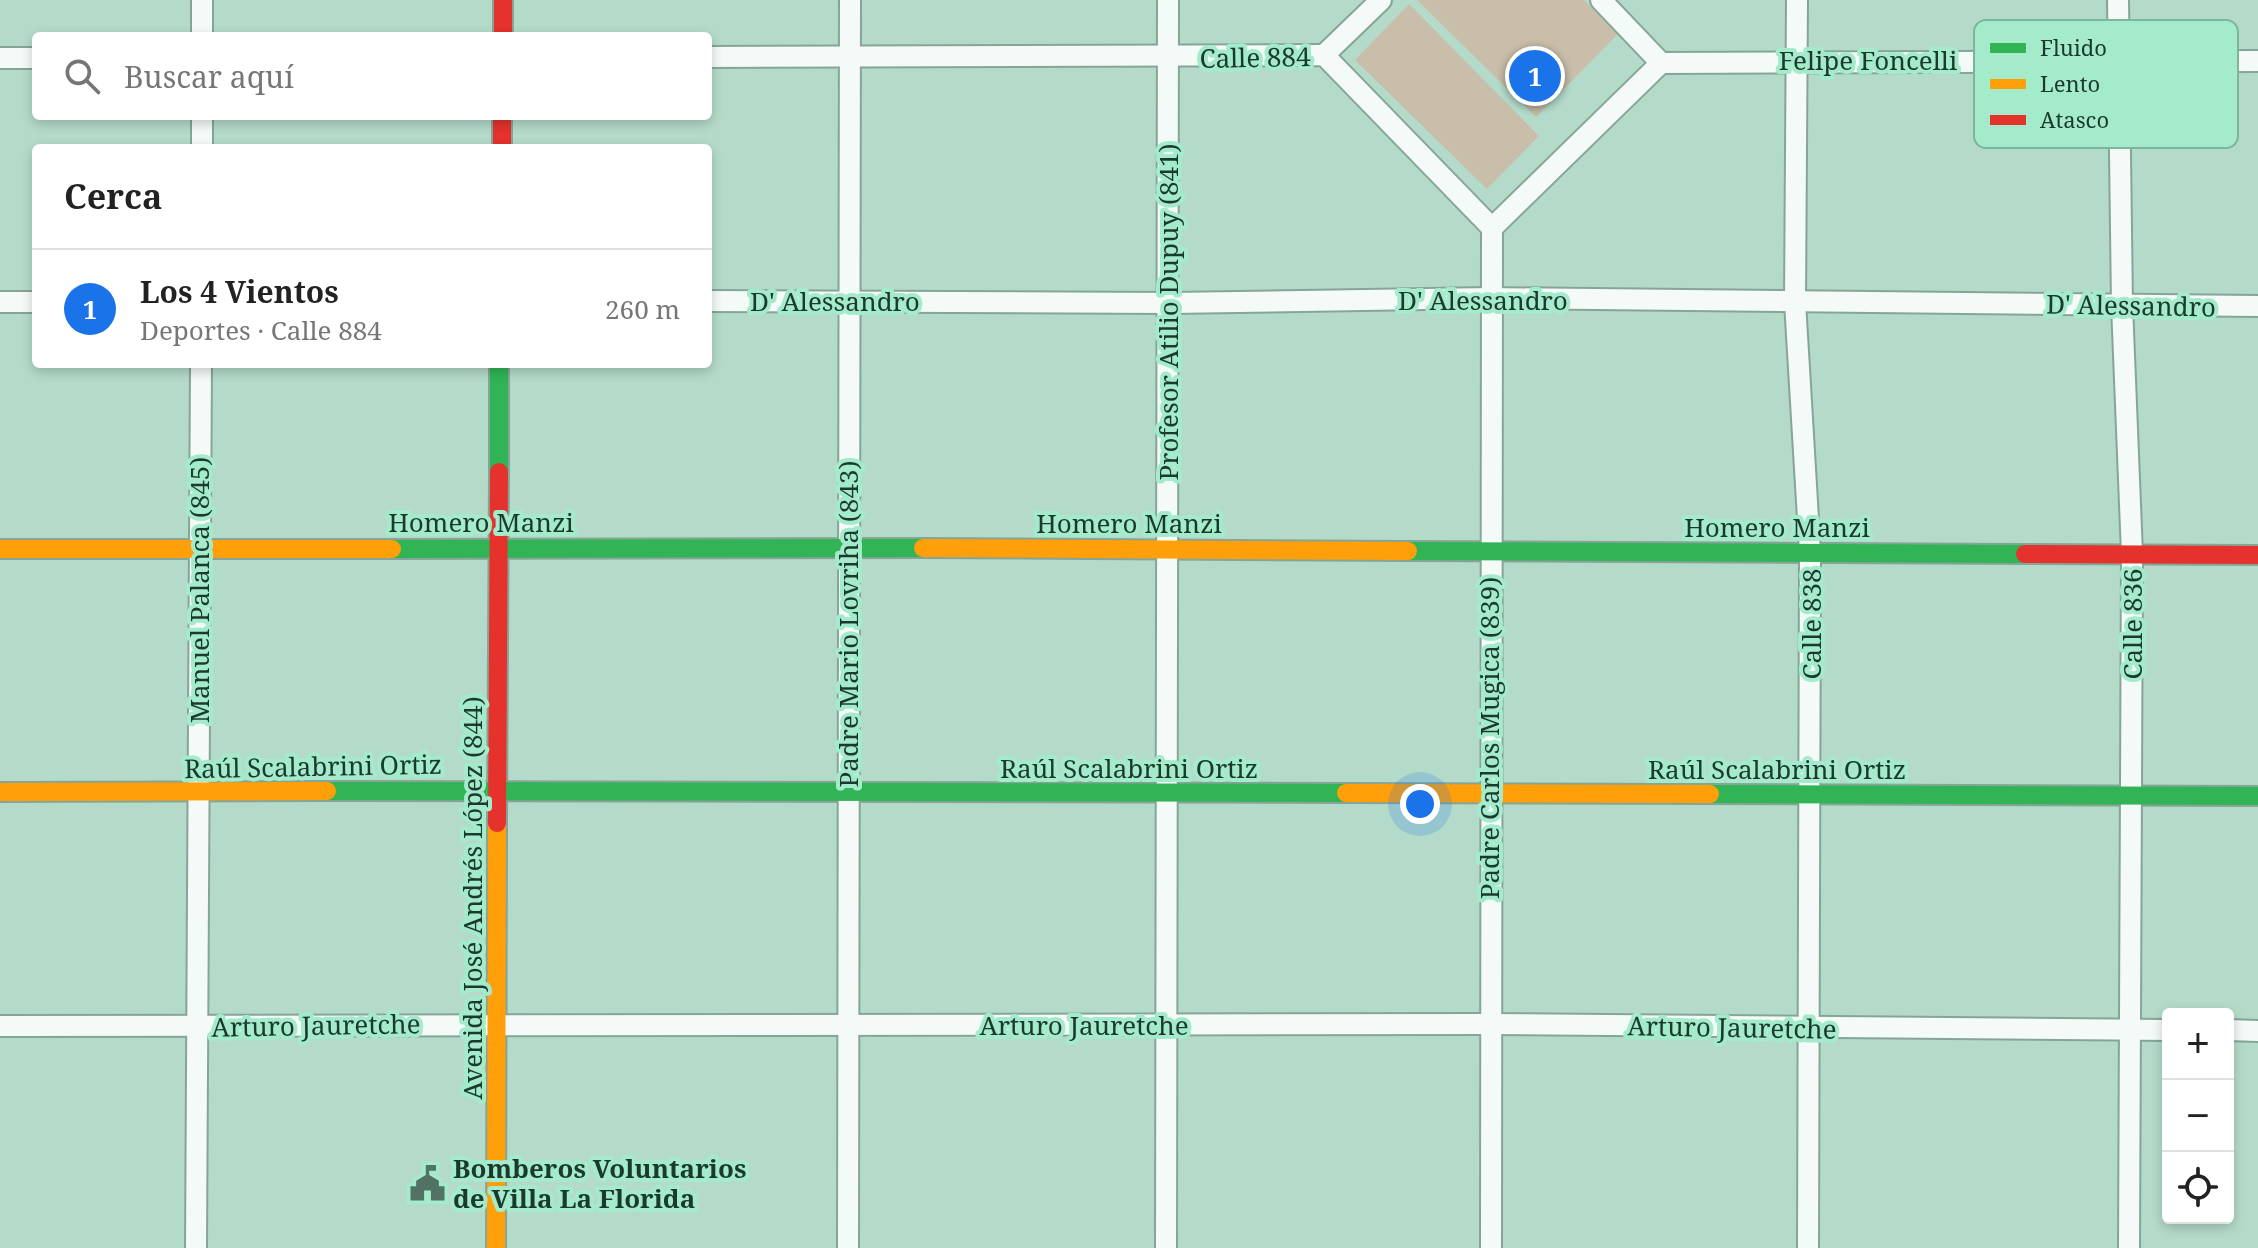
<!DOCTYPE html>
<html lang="es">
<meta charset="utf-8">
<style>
body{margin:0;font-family:"Noto Serif",serif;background:#f6f6f6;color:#222}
.controls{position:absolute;right:24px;bottom:24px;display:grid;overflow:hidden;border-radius:8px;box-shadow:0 4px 12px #0003}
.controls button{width:72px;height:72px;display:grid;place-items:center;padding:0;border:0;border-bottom:2px solid #e0e0e0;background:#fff;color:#222;font:40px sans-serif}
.you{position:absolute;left:1420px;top:804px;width:28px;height:28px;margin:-20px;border:6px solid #fff;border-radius:50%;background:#1a73e8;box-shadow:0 0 0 12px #1a73e833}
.badge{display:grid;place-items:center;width:52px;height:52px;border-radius:50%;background:#1a73e8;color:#fff;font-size:26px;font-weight:700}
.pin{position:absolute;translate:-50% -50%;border:4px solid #fff;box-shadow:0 2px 8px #0006}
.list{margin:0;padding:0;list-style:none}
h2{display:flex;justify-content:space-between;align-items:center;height:104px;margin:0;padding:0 32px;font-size:34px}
h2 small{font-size:26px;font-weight:400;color:#767676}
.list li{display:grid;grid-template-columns:52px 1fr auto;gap:24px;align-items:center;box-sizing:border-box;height:120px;padding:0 32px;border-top:2px solid #e0e0e0}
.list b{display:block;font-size:30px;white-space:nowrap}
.list p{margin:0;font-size:26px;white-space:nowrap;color:#767676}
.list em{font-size:26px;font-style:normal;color:#767676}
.icon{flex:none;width:44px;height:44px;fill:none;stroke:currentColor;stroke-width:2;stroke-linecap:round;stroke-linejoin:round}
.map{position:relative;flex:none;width:2258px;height:1248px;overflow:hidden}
.search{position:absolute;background:#fff;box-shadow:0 4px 12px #0003;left:32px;top:32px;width:680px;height:88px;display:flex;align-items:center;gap:20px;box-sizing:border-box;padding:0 28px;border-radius:8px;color:#767676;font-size:30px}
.panel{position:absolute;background:#fff;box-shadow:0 4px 12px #0003;left:32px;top:144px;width:680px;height:224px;border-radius:8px}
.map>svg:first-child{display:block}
.green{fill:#c8bea9}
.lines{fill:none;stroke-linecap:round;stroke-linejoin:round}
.street-casing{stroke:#86a598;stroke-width:24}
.fast-casing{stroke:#86a598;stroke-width:22}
.slow-casing{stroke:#86a598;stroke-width:22}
.jam-casing{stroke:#86a598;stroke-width:22}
.street{stroke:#f4faf7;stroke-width:20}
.fast{stroke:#30b455;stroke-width:18}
.slow{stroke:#ff9f0a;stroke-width:18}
.jam{stroke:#e5322d;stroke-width:18}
.labels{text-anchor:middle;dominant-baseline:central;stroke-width:8;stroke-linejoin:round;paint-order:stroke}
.street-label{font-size:26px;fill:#1c392d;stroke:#a4ebcc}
.poi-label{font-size:26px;font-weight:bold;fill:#1c392d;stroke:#a4ebcc;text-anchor:start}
.key{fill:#a4ebcc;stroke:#7bb69c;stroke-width:2}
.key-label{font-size:22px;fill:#1c392d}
</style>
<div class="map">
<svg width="2258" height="1248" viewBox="0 0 2258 1248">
<rect width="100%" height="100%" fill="#b4dbca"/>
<g class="green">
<path d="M1417,0H1584L1618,34L1536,117Z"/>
<path d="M1409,4L1539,136L1487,189L1355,60Z"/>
</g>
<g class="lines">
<defs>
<g id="street">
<path d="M1601,0L1661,63L2258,61"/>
<path d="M1797,0L1795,302L1810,552L1808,1248"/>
<path d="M2118,0L2122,305L2132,554L2129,1248"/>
<path d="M202,36V0"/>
<path d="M1324,55L1381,0"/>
<path d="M708,57L1324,55L1492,228L1661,63"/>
<path d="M0,58H36"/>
<path d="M202,148V116"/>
<path d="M708,301L1170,303L1489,298L2258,306"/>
<path d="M0,302H36"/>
<path d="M0,1026L1490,1024L2168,1030"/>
<path d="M2228,1030L2258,1031"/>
<path d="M196,1248L201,364"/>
<path d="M848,1248L850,0"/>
<path d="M1166,1248L1168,0"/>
<path d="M1491,1248L1492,228"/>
</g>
<g id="fast">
<path d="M499,472V364"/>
<path d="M392,549L923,548"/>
<path d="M1408,551L2025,554"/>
<path d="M327,791L1346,793"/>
<path d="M1710,794L2258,796"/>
</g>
<g id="slow">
<path d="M923,548L1408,551"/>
<path d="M0,549H392"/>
<path d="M0,792L327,791"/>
<path d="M1346,793L1710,794"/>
<path d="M496,1248L497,823"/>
</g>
<g id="jam">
<path d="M503,0V36"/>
<path d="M502,116V148"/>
<path d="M2025,554L2258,555"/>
<path d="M497,823L499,472"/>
</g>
</defs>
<use href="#street" class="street-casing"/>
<use href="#fast" class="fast-casing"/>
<use href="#slow" class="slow-casing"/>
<use href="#jam" class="jam-casing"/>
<use href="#street" class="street"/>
<use href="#fast" class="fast"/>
<use href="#slow" class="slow"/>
<use href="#jam" class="jam"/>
</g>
<defs>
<symbol id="civic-bare" viewBox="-9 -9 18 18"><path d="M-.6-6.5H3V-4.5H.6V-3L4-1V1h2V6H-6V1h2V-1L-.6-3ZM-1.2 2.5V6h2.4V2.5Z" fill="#517264" stroke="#a4ebcc" stroke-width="2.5" paint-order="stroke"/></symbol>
</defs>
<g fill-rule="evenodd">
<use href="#civic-bare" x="402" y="1158" width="51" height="51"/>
</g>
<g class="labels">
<g class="street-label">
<text transform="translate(1255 57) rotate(-1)">Calle 884</text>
<text x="1868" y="60">Felipe Foncelli</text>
<text x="1483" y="300">D' Alessandro</text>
<text x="835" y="301">D' Alessandro</text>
<text transform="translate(2131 305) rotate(1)">D' Alessandro</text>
<text transform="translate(1168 312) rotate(-90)">Profesor Atilio Dupuy (841)</text>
<text x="481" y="522">Homero Manzi</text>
<text x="1129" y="523">Homero Manzi</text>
<text x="1777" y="527">Homero Manzi</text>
<text transform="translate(199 590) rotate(-90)">Manuel Palanca (845)</text>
<text transform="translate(848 624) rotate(-90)">Padre Mario Lovriha (843)</text>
<text transform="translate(1811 624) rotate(-90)">Calle 838</text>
<text transform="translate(2132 624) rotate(-90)">Calle 836</text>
<text transform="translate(1489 738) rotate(-90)">Padre Carlos Mugica (839)</text>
<text transform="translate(313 766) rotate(-1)">Raúl Scalabrini Ortiz</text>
<text x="1129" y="768">Raúl Scalabrini Ortiz</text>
<text x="1777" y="769">Raúl Scalabrini Ortiz</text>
<text transform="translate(472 898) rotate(-90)">Avenida José Andrés López (844)</text>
<text transform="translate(316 1025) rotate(-1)">Arturo Jauretche</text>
<text x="1084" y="1025">Arturo Jauretche</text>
<text transform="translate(1732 1027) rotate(1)">Arturo Jauretche</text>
</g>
<g class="poi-label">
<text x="453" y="1168">Bomberos Voluntarios<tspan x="453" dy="30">de Villa La Florida</tspan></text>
</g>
</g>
<rect x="1974" y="20" width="264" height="128" rx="12" class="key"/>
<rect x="1990" y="43" width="36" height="10" fill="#30b455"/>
<rect x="1990" y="79" width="36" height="10" fill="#ff9f0a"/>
<rect x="1990" y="115" width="36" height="10" fill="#e5322d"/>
<g class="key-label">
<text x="2040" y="56">Fluido</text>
<text x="2040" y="92">Lento</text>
<text x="2040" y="128">Atasco</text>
</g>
</svg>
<div class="controls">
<button>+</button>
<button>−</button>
<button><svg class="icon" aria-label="locate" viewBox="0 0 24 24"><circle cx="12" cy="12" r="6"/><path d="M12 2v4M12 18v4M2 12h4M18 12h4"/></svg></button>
</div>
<div class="you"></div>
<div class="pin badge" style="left:1535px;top:76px">1</div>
<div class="search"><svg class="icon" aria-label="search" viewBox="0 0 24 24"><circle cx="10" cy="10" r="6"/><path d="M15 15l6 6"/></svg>Buscar aquí</div>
<section class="panel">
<h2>Cerca<small></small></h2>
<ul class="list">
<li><span class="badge">1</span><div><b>Los 4 Vientos</b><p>Deportes · Calle 884</p></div><em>260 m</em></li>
</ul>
</section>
</div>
